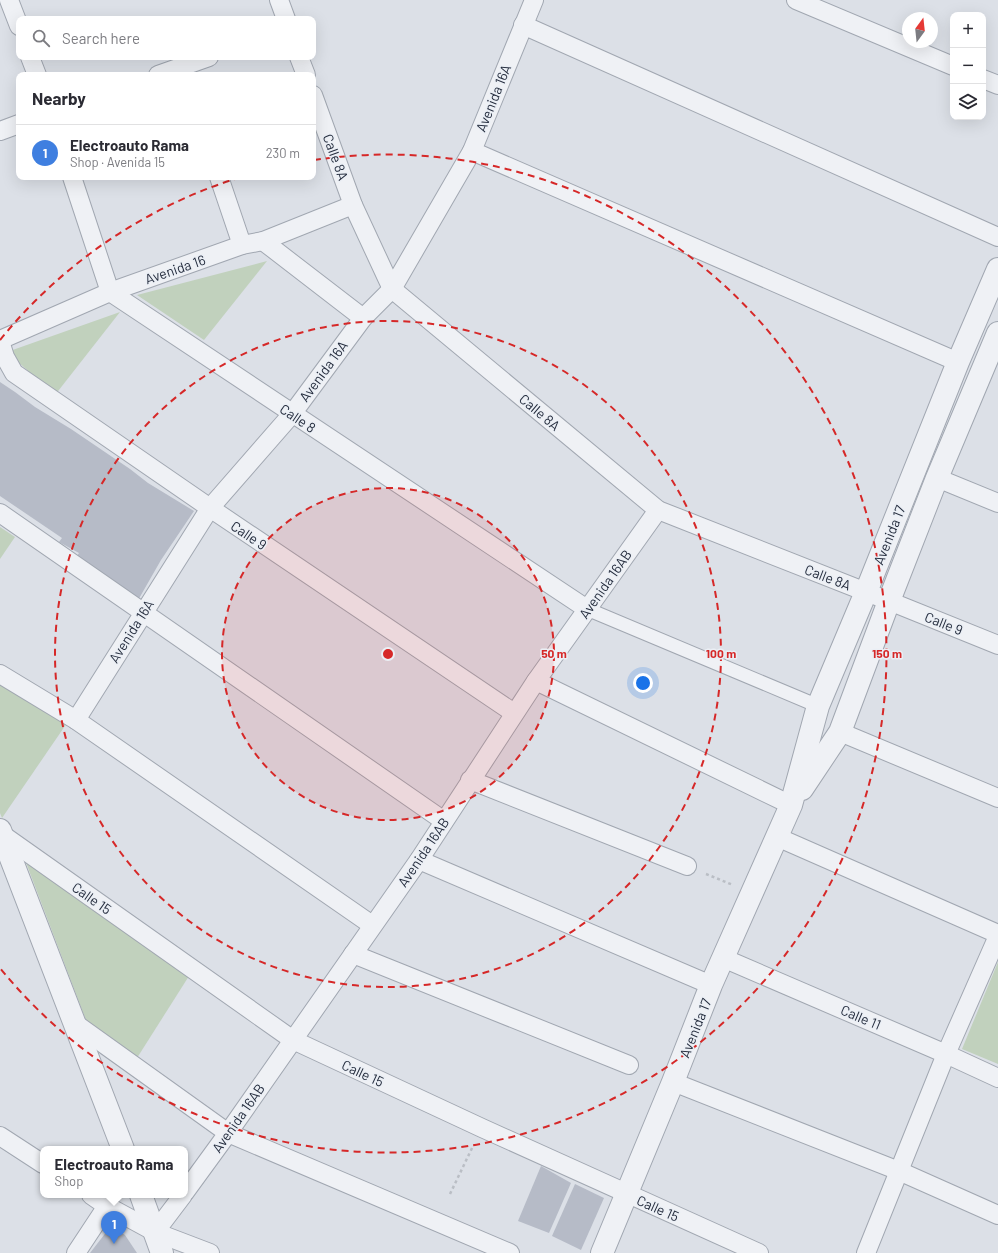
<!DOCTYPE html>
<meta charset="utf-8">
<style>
body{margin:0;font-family:Barlow,sans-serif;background:#f7f7f7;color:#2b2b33}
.controls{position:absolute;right:12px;top:12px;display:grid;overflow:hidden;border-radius:8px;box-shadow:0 4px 16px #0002}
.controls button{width:36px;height:36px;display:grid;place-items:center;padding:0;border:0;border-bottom:1px solid #e1e1e2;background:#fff;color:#2b2b33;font:20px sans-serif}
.compass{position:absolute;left:902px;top:12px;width:36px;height:36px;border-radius:50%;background:#fff;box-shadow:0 4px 16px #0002;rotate:15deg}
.you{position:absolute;left:643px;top:683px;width:14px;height:14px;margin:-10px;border:3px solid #fff;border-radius:50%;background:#1a73e8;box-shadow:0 0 0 6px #1a73e833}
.badge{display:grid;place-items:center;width:26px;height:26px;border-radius:50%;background:#d33b48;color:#fff;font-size:13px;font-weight:700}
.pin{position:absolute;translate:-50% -33px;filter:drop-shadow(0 1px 2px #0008)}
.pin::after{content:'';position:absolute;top:21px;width:14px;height:12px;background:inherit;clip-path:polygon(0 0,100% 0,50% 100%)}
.popup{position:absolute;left:40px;top:1146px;width:148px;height:52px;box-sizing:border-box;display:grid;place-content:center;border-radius:8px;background:#fff;filter:drop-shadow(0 1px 3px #0005);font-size:13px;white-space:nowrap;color:#7c7c81}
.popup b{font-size:15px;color:#2b2b33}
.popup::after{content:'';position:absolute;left:50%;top:100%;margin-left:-8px;border:8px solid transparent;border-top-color:#fff}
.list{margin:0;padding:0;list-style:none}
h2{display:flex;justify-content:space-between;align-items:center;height:52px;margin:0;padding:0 16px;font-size:17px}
h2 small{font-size:13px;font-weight:400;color:#7c7c81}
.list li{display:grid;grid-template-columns:26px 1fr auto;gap:12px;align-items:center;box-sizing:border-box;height:56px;padding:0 16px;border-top:1px solid #e1e1e2}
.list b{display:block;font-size:15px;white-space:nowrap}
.list p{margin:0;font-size:13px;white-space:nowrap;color:#7c7c81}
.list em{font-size:13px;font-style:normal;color:#7c7c81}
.icon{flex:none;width:22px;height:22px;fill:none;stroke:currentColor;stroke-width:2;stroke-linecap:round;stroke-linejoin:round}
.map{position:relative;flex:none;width:998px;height:1253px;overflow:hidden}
.search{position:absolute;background:#fff;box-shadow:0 4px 16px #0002;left:16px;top:16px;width:300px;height:44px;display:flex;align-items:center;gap:10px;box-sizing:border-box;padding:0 14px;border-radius:8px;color:#7c7c81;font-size:15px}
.panel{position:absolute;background:#fff;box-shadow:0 4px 16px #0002;left:16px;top:72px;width:300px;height:108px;border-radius:8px}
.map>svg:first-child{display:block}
.green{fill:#c1d1bd}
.building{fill:#b6bbc7}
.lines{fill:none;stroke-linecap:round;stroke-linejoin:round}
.pedestrian-casing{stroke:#a1a7b1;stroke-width:15}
.minor-casing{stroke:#a1a7b1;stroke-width:20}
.tertiary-casing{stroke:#a1a7b1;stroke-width:24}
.path{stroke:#babec5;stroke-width:2.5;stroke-dasharray:3 3;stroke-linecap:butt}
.pedestrian{stroke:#eff1f5;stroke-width:13}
.minor{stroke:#eff1f5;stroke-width:18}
.tertiary{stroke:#eff1f5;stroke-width:22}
.ring{fill:none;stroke:#d62828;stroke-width:2;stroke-dasharray:7 5}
.labels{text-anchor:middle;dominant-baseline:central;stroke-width:3;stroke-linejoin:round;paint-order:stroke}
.street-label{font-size:14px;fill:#252d3e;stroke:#ebeff5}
.centre{fill:#d62828;stroke:#ebeff5;stroke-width:2}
.ring-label{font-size:12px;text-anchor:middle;font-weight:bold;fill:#d62828;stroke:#ebeff5;stroke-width:3;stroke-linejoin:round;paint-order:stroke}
</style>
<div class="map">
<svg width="998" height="1253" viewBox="0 0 998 1253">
<rect width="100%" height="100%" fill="#dce0e7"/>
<g class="green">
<path d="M267,261L204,340L137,295Z"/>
<path d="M120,312L55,395L7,352Z"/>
<path d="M0,527L15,537L0,559Z"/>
<path d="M0,682L67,723L2,818L0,813Z"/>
<path d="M25,860L189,976L137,1058L87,1023Z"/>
<path d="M998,962V1064L962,1049Z"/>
</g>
<g class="building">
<path d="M0,382L15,392L35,407L71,429L130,469L148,483L194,511L161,560L137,602L77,556L79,553L59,542L62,538L0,496Z"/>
<path d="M541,1166L571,1183L549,1233L518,1221Z"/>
<path d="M575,1184L604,1198L581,1250L552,1236Z"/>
<path d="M111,1226L125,1235L137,1253H90Z"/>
</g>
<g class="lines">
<defs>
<path id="pedestrian" d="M587,609L818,706"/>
<g id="minor">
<path d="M9,0L19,26"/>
<path d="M279,0L286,19"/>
<path d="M796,0L953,66"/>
<path d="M523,25L998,237"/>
<path d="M30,57L37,75"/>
<path d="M299,57L306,75"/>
<path d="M158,75L209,57"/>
<path d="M983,79L998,85"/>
<path d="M313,95L353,205L392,289L658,510L889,601L998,645"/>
<path d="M0,131L19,124"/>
<path d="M472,151L958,362"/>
<path d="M72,177L110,292L587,609"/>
<path d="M219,177L242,245"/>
<path d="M263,241L363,318"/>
<path d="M0,340L110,292L242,245L263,241L353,205"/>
<path d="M0,341L5,357L14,373L210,508L514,713"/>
<path d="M937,478L998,503"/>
<path d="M0,513L444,821"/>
<path d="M0,674L76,720L372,925"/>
<path d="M536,681L791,805"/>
<path d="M76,720L210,508L292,414L363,318L392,289L472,151L534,0"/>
<path d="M840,732L998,798"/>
<path d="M470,780L687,866"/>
<path d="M0,833L293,1040L482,1128L759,1253"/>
<path d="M777,837L998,934"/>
<path d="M419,860L711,985"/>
<path d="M353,954L629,1065"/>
<path d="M723,958L946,1054L998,1078"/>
<path d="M73,1022L228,1133L510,1253"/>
<path d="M673,1082L899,1171L998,1215"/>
<path d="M0,1136L43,1164"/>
<path d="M185,1192L228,1133L419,860L536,681L658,510"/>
<path d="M91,1195L107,1206L155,1232L210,1253"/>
<path d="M155,1232L183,1195"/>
<path d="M76,1253L107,1206"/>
<path d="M866,1253L946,1054L998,936"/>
</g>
<g id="tertiary">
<path d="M802,789L840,732L889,601L937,478L998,333"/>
<path d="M0,830L123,1149"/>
<path d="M141,1195L162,1253"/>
<path d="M602,1253L673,1082L711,985L791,805L818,706L866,592L958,362L998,269"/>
</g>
</defs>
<use href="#pedestrian" class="pedestrian-casing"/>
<use href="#minor" class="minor-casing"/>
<use href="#tertiary" class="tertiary-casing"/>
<g class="path">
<path d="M706,874L733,885"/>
<path d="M450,1194L473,1146"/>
</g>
<use href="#pedestrian" class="pedestrian"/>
<use href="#minor" class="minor"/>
<use href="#tertiary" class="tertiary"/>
</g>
<circle cx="388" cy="654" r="166" fill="#d62828" fill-opacity=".12"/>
<g class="ring">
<circle cx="388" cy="654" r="166"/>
<circle cx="388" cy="654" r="333"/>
<path d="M0 340A499 499 0 0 1 238 178M314 160A499 499 0 1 1 0 968"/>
</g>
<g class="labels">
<g class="street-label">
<text transform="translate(493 98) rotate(-68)">Avenida 16A</text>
<text transform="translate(336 157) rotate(70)">Calle 8A</text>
<text transform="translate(175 269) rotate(-19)">Avenida 16</text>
<text transform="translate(323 371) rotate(-54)">Avenida 16A</text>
<text transform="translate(540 412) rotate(40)">Calle 8A</text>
<text transform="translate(298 418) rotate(34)">Calle 8</text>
<text transform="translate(249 535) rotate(34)">Calle 9</text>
<text transform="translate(889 535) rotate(-68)">Avenida 17</text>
<text transform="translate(828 577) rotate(21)">Calle 8A</text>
<text transform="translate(605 584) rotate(-55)">Avenida 16AB</text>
<text transform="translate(944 623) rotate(22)">Calle 9</text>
<text transform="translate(131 631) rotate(-58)">Avenida 16A</text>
<text transform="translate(423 852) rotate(-56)">Avenida 16AB</text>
<text transform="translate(92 898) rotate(35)">Calle 15</text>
<text transform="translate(861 1017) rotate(23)">Calle 11</text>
<text transform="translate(695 1028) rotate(-68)">Avenida 17</text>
<text transform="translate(363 1073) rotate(25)">Calle 15</text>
<text transform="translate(238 1118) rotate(-55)">Avenida 16AB</text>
<text transform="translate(658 1208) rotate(24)">Calle 15</text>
</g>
</g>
<circle cx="388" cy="654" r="6" class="centre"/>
<g class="ring-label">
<text x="554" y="658">50 m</text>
<text x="721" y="658">100 m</text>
<text x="887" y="658">150 m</text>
</g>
</svg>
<div class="controls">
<button>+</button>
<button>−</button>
<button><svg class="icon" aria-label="layers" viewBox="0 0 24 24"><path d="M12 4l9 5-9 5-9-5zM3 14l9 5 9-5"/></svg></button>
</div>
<svg class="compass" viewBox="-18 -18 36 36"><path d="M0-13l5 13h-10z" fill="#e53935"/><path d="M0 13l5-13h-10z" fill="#7c7c81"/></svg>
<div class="you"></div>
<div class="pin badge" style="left:114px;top:1244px;background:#3f7fe0">1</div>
<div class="popup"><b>Electroauto Rama</b>Shop</div>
<div class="search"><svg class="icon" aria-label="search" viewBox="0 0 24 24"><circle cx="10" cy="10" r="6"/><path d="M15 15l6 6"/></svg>Search here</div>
<section class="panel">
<h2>Nearby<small></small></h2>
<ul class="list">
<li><span class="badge" style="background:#3f7fe0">1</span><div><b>Electroauto Rama</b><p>Shop · Avenida 15</p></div><em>230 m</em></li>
</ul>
</section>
</div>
